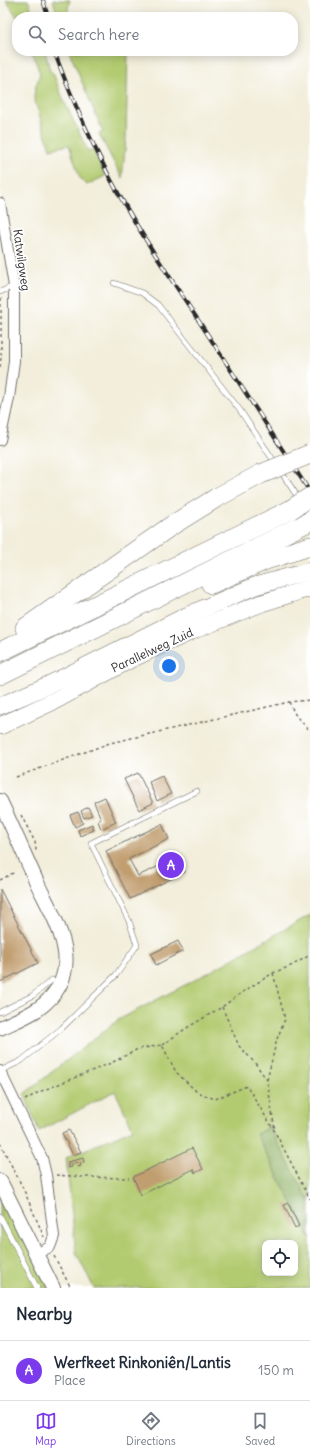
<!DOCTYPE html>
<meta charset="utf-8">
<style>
body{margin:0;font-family:Delius,sans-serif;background:#f2f2f3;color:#1f2937}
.controls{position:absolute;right:12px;bottom:12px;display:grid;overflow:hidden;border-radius:8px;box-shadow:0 2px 10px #0003}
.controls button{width:36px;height:36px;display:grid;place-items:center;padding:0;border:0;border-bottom:1px solid #e0e1e3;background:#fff;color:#1f2937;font:20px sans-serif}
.you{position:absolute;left:169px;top:666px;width:14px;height:14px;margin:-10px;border:3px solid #fff;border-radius:50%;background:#1a73e8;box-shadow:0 0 0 6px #1a73e833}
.badge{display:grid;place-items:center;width:26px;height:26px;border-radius:50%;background:#7c3aed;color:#fff;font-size:13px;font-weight:700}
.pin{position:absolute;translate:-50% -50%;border:2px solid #fff;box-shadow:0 1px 4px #0006}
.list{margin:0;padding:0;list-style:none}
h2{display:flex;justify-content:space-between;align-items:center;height:52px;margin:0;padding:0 16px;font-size:17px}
h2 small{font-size:13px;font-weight:400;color:#747a83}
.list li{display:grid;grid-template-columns:26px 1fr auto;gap:12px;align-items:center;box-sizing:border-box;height:60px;padding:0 16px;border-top:1px solid #e0e1e3}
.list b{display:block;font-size:15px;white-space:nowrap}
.list p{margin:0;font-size:13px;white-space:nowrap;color:#747a83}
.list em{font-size:13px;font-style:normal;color:#747a83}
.icon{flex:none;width:22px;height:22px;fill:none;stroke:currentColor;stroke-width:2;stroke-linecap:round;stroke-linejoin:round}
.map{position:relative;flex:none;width:310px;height:1288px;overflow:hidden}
.search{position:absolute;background:#fff;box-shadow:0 2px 10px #0003;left:12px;right:12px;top:12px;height:44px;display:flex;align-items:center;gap:10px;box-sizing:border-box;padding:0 14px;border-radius:16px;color:#747a83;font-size:15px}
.sheet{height:112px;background:#fff}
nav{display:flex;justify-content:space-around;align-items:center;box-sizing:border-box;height:56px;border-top:1px solid #e0e1e3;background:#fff;font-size:11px;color:#747a83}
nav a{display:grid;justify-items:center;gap:2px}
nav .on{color:#7c3aed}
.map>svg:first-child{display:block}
.green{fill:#b2cb70;stroke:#6e7b4e;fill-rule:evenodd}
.forest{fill:#8daf62;stroke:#5c6d46}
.building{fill:#c19e6f}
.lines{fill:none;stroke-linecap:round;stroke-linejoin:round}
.service-casing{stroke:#716f69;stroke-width:6}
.minor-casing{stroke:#716f69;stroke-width:12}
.secondary-casing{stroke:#716f69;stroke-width:16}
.trunk-casing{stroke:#716f69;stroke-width:18}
.motorway-casing{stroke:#716f69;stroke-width:20}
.path{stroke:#716f69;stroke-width:1.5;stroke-dasharray:3 3;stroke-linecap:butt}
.service{stroke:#fff;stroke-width:5}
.minor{stroke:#fff;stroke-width:10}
.secondary{stroke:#fff;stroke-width:14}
.trunk{stroke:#fff;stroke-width:17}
.motorway{stroke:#fff;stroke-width:19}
.rail-casing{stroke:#2b2b2b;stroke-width:4}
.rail{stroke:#fff;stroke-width:2.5;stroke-dasharray:8;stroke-linecap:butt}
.motorway-bridge-casing{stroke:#716f69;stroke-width:20;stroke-linecap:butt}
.motorway-bridge{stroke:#fff;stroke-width:19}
.labels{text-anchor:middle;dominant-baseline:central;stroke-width:3.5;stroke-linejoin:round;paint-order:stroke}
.street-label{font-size:12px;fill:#2b2b2b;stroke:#fff}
</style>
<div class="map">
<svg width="310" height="1288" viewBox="0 0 310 1288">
<rect width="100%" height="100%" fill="#fff"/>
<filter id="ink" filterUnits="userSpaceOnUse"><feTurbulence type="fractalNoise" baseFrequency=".025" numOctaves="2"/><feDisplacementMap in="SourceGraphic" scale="8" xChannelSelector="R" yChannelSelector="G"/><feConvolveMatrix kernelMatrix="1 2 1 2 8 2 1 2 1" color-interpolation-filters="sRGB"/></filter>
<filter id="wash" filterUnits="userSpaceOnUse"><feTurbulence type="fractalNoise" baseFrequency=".012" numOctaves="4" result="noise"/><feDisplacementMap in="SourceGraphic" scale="16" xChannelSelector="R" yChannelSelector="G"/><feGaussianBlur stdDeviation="0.9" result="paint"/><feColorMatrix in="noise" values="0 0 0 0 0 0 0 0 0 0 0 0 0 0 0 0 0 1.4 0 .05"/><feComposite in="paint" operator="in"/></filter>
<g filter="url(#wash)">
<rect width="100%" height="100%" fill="#f2eedb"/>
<g class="green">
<path d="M6,0H28L34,17H17Z"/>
<path d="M53,0H70L68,8L69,17H58Z"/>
<path d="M32,51H45L50,71L53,73L64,101L88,151L93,149L105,176L87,185L80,178L69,145L50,149L34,98L35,88L40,74Z"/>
<path d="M69,51H128L126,140L122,178L99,134L103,132Z"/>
<path d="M310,915V1202L269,1128L256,1134L310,1238V1288H94L76,1253L66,1158L133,1129L115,1091L39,1131L24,1094L118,1020L206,974ZM265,1243H295V1273H265Z"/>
<path d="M0,1192L50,1288H0Z"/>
</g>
<path class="forest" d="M269,1127L310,1202V1238L256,1134Z"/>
<g id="blocks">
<g class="building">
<path d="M138,773L153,803L139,810L124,779Z"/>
<path d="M162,776L171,794L157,801L149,782Z"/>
<path d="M105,797L116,822L101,829L98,821L101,819L94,802Z"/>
<path d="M88,807L92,815L84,818L81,811Z"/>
<path d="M78,812L83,823L75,827L70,815Z"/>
<path d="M92,824L94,830L80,836L78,830Z"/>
<path d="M162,824L169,839L129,859L138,876L178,857L185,872L130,899L106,851Z"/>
<path d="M0,889L38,963L0,982Z"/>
<path d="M178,941L183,951L156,965L151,954Z"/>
<path d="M69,1130L81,1152L73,1155L62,1133Z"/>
<path d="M192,1148L203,1169L195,1173L193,1169L141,1195L133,1177Z"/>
<path d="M83,1158L84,1162L80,1163L81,1166L78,1167L77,1162L72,1164V1167L68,1168V1162Z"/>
<path d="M288,1203L299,1226L295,1228L284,1205Z"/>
</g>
</g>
</g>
<g filter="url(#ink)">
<use href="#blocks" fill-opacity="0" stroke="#716f69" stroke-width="1"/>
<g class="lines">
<defs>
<g id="service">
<path d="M114,283L142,293L158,305L239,409L276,464"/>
<path d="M0,292L14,286"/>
<path d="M280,470L310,516"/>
<path d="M0,1012L32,996L52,980"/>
<path d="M0,1071L21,1061L62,1028L116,975L137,945L129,921L91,843L197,791"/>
<path d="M0,1216L37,1288"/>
</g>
<g id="minor">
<path d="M0,203L14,286V361L9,398L0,440"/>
<path d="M0,1071L42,1158L46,1175L54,1236L50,1247L36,1254"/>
</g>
<g id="secondary">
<path d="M0,801C14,830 26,859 39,887C60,929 87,973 38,1009C26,1017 13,1022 0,1028"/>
<path d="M0,1181L53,1288"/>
</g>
<g id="trunk">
<path d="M0,706L46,686L184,617L255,586L310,571"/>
<path d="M0,726L56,700L131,659L192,631L262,603L310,588"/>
</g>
<g id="motorway">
<path d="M211,584L266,560L310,546"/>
<path d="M25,628L171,526L216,498L261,474"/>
<path d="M0,652L290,510"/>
<path d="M0,675L310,521"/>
</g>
</defs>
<use href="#service" class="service-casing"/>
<use href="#minor" class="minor-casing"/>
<use href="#secondary" class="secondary-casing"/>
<use href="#trunk" class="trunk-casing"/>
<use href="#motorway" class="motorway-casing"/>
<g class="path">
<path d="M0,367L1,357V298"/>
<path d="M289,702L296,716L310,731"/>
<path d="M16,777L110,743L289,702L310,700"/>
<path d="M21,815L35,842L36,851"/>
<path d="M0,880L15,872"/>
<path d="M222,1007L239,1046L255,1063L267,1080L275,1131"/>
<path d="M162,1045L185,1029L222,1007L241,993L273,973L293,965L310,955"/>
<path d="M267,1080L277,1039L285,1019L273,973"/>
<path d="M25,1100L39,1092L111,1063L138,1049L162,1045L176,1072L197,1092L215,1099L247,1086L275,1132L310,1199"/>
<path d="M0,1143L23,1188L44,1237"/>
<path d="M56,1175L84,1177L129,1178"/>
<path d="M54,1256L71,1288"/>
</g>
<use href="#service" class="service"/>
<use href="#minor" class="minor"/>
<use href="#secondary" class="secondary"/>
<use href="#trunk" class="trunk"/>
<use href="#motorway" class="motorway"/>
<defs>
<g id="rail">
<path d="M43,0L48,17"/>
<path d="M54,51C70,95 89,137 110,178C139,233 174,283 208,335C242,387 276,439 310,492"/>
</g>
</defs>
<use href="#rail" class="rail-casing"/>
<use href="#rail" class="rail"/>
<defs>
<g id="motorway-bridge">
<path d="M261,474L310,454"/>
<path d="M290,510L310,497"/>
</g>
</defs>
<use href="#motorway-bridge" class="motorway-bridge-casing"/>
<use href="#motorway-bridge" class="motorway-bridge"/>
</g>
</g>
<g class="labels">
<g class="street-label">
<text transform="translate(22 260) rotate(82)">Katwilgweg</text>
<text transform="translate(152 650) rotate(-25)">Parallelweg Zuid</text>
</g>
</g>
</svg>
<div class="controls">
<button><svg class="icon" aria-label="locate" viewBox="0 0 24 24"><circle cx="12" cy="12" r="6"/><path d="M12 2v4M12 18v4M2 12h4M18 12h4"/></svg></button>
</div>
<div class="you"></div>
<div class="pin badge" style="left:171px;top:865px">A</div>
<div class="search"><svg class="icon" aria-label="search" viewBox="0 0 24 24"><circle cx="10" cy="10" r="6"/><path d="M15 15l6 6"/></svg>Search here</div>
</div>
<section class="sheet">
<h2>Nearby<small></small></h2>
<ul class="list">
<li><span class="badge">A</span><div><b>Werfkeet Rinkoniên/Lantis</b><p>Place</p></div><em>150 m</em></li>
</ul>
</section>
<nav>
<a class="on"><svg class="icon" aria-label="map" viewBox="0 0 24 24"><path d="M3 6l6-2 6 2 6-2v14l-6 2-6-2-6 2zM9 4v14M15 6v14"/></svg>Map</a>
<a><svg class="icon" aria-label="directions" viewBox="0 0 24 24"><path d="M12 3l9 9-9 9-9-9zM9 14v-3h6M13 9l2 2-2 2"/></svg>Directions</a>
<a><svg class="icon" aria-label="saved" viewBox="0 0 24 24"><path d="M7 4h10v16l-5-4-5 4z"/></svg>Saved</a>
</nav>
